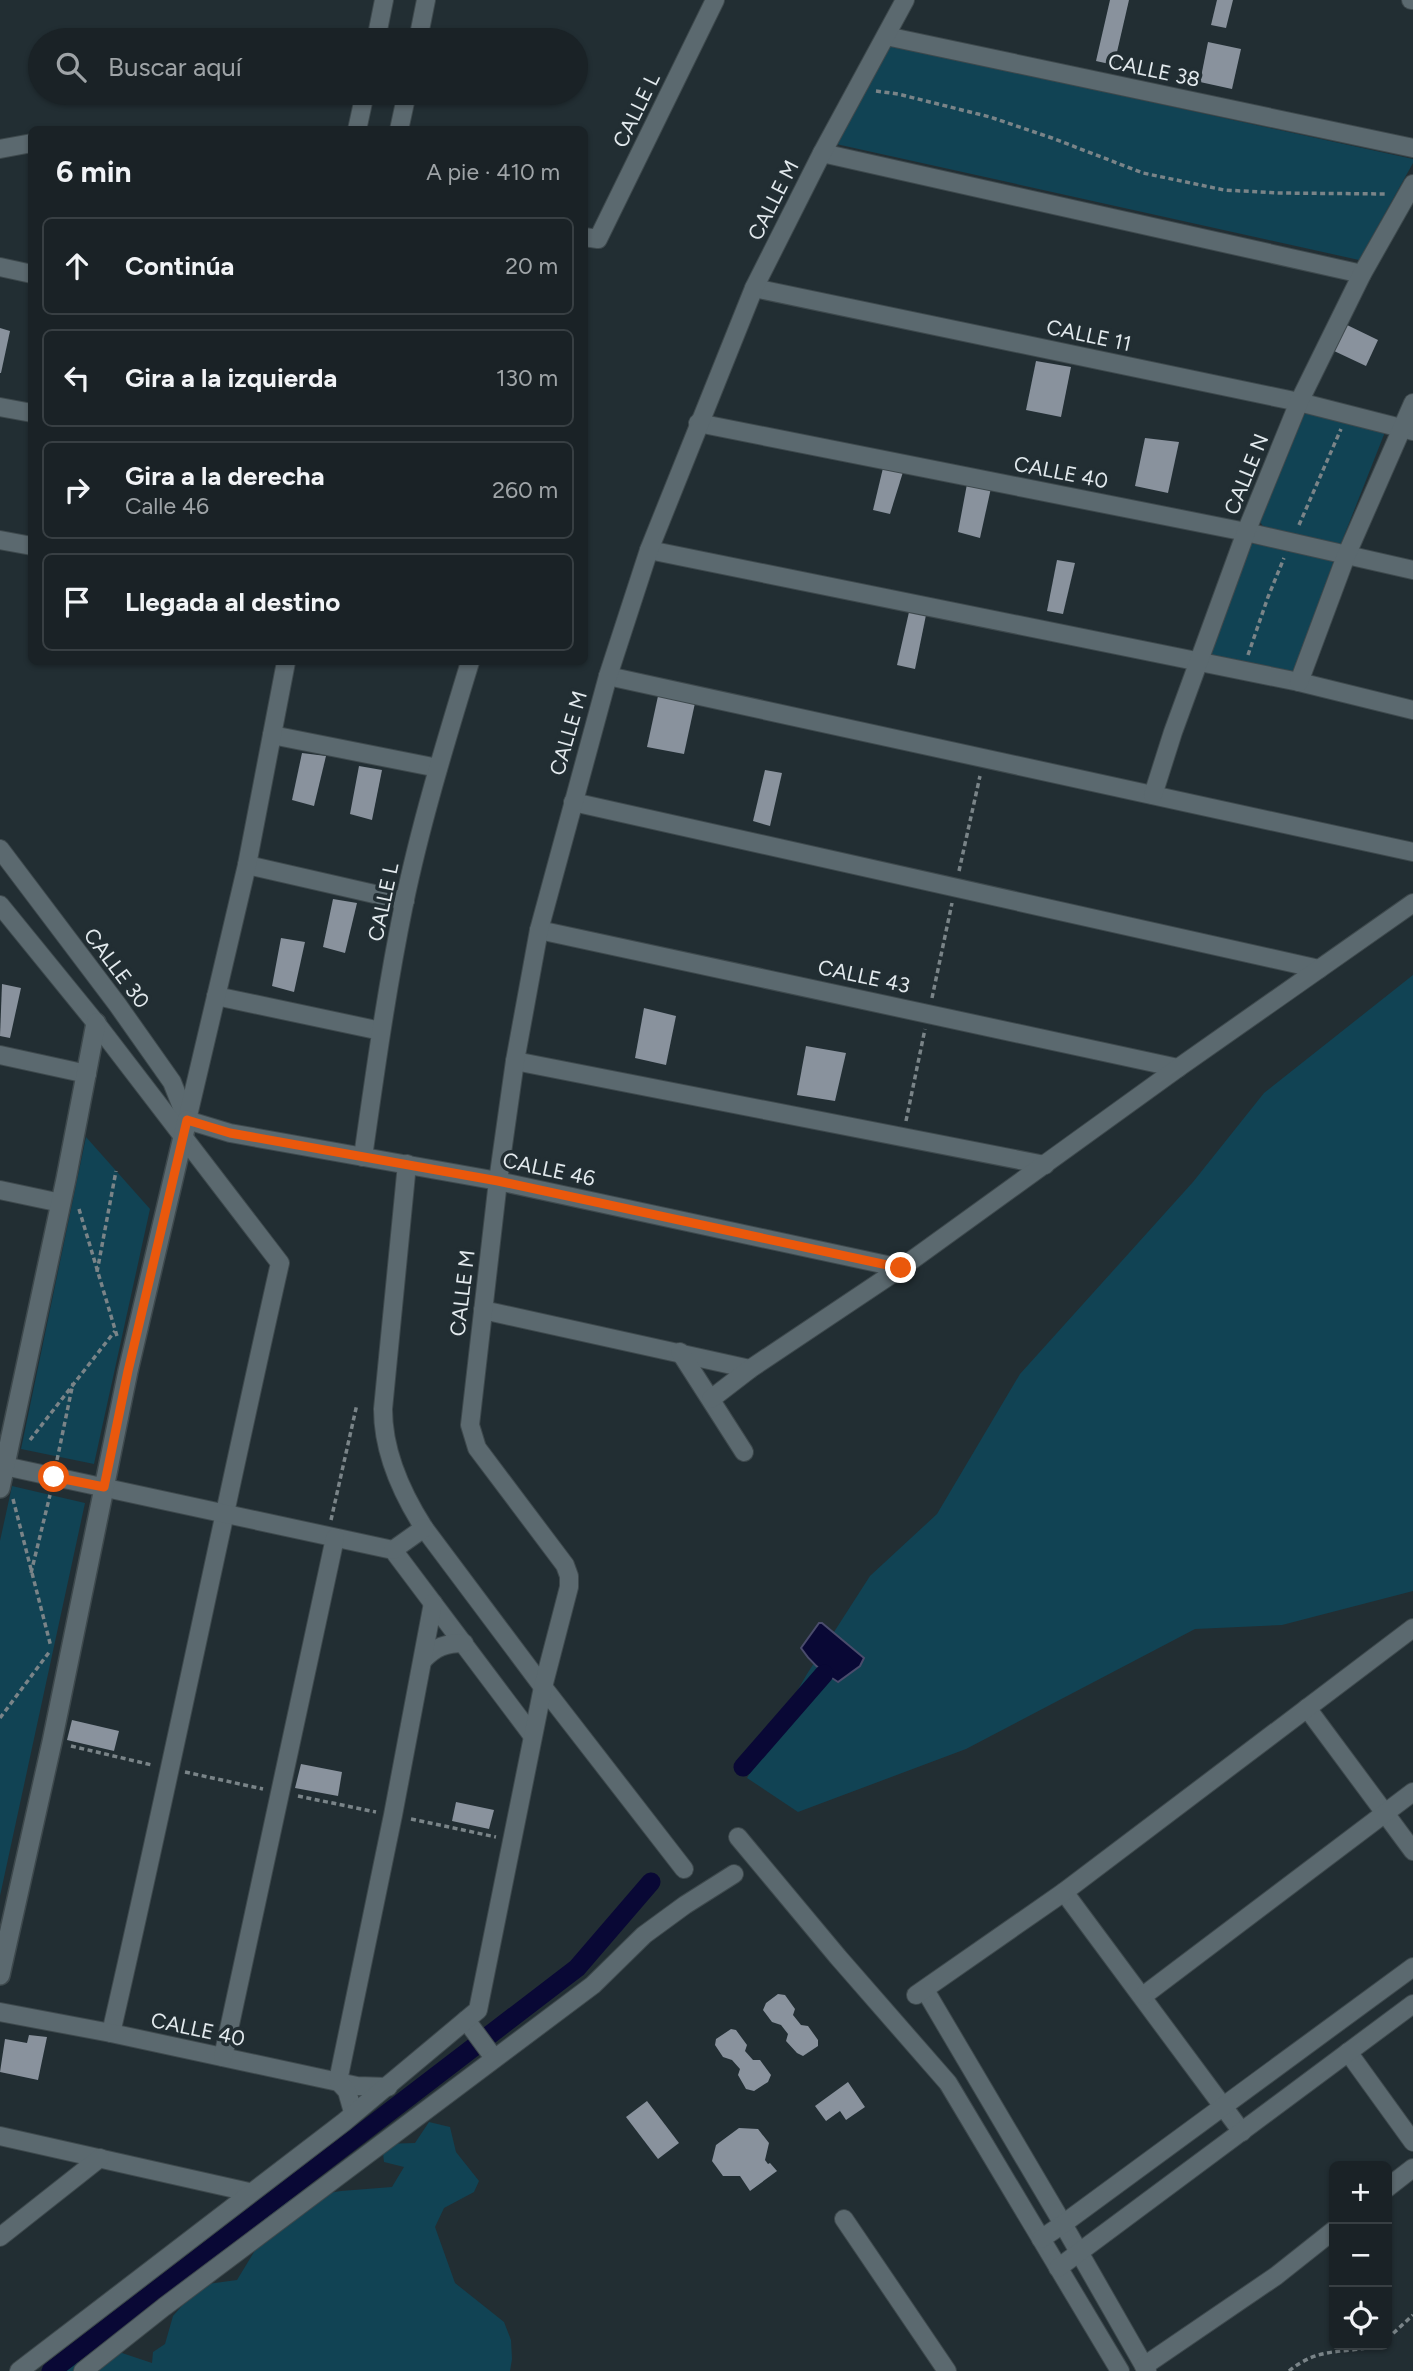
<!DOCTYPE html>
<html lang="es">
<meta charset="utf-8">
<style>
body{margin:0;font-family:Figtree,sans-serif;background:#272f32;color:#f1f3f6}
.controls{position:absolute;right:21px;bottom:21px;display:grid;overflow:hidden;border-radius:10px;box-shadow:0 2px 5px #0004}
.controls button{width:63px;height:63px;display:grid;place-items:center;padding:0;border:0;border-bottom:2px solid #383f43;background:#1a2226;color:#f1f3f6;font:35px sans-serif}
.stop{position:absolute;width:21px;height:21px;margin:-16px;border:5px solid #ea580c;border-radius:50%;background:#fff}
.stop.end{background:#ea580c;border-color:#fff;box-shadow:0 2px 7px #0008}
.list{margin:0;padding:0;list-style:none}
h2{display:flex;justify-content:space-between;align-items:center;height:91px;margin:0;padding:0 28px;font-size:30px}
h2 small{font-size:23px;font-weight:400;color:#9fa4a7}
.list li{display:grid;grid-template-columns:46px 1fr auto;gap:21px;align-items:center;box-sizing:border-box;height:98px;margin:0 14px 14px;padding:0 14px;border:2px solid #383f43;border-radius:10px}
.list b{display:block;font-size:26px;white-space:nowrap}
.list p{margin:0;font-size:23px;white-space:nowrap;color:#9fa4a7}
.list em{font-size:23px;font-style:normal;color:#9fa4a7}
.icon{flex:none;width:38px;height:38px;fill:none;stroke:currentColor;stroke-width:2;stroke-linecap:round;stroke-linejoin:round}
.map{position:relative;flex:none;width:1413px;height:2371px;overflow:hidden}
.search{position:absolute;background:#1a2226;box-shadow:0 2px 5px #0004;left:28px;top:28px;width:560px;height:77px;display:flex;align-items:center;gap:18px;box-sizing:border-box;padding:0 24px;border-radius:38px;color:#9fa4a7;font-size:26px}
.panel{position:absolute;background:#1a2226;box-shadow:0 2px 5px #0004;left:28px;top:126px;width:560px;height:539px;border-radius:10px}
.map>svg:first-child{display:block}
.green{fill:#114354}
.water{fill:#090835;stroke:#4a4c6c;stroke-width:2}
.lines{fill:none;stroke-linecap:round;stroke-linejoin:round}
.canal{stroke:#090835;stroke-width:19}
.building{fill:#89929d}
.minor-casing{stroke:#3e494d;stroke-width:20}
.tertiary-casing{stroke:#3e494d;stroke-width:22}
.path{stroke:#7a8488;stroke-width:3.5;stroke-dasharray:5 3.5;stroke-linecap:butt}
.minor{stroke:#5b696f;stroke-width:18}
.tertiary{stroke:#5b696f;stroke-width:19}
.route{stroke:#ea580c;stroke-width:9}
.labels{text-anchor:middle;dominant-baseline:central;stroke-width:7;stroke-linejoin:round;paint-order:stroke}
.street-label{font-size:21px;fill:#e2e9ed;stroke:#222e33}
</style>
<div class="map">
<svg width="1413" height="2371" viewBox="0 0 1413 2371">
<rect width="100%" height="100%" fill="#222e33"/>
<g class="green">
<path d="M888,45L1413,159V163L1359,260L836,144Z"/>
<path d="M1305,413L1385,432L1340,546L1264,528L1259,520Z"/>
<path d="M1250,543L1334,560L1293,675L1208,654Z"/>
<path d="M1413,975V1591L1282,1625L1195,1629L966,1749L798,1812L747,1778L807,1674L870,1576L937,1514L1020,1374L1193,1182L1264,1093Z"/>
<path d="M86,1137L150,1209L94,1464L21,1449Z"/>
<path d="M12,1486L85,1503L0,1896V1541Z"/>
<path d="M429,2122L450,2127L456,2152L479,2181L474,2192L444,2208L435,2227L455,2283L504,2322L511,2340L512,2359L510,2371H52L79,2351V2363L89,2367L110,2349L152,2363L153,2352L165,2344L173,2316L200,2285L237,2280L265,2234L263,2204L341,2191L392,2187L404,2167L384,2162L382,2144L415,2143Z"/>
</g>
<path class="water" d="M819,1623H822L864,1658L860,1666L838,1682C823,1673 810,1662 801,1648Z"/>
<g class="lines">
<g class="canal">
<path d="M743,1767L824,1674"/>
<path d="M51,2371L577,1968L651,1882"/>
</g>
</g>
<g class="building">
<path d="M1110,0H1129L1114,65L1096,61Z"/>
<path d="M1217,0H1233L1226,28L1211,25Z"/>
<path d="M1208,42L1241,49L1232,89L1200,82Z"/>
<path d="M1345,324L1378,340L1366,366L1332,350Z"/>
<path d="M0,328L10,331L1,373H0Z"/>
<path d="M1036,361L1071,367L1061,417L1026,410Z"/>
<path d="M1145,438L1179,442L1168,493L1135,486Z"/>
<path d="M883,468L903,472L890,514L873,510Z"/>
<path d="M967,484L991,488L980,538L958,532Z"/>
<path d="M1057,560L1075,563L1063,614L1047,611Z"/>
<path d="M909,612L926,615L915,669L897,665Z"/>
<path d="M658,696L695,703L684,754L647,747Z"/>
<path d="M302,753L326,756L314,806L292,800Z"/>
<path d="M359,766L382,770L372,820L350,814Z"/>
<path d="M765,770L782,773L770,826L753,821Z"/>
<path d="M333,899L357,903L345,953L323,947Z"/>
<path d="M281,938L305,942L294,992L272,986Z"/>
<path d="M2,984L21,988L10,1038L0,1036Z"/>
<path d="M644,1008L676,1016L666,1065L635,1058Z"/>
<path d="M806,1046L846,1053L835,1101L797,1095Z"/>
<path d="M72,1720L119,1731L114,1751L67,1740Z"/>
<path d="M301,1764L342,1772L338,1796L295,1788Z"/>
<path d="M456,1802L494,1810L489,1829L452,1821Z"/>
<path d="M778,1994L785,1995L795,2009L793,2015L801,2025L808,2026L818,2040V2046L803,2056L797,2053L786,2041L788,2034L781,2025L772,2022L763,2010L766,2003Z"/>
<path d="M731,2029L736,2030L747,2045L745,2051L753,2060H760L771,2075L768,2082L754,2091L746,2089L738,2075L740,2069L732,2060L723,2057L715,2045L716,2039Z"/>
<path d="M29,2035L47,2037L38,2080L0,2072L5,2039L27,2043Z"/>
<path d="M848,2082L865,2107L846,2120L840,2111L826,2121L815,2106Z"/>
<path d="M647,2101L679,2143L658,2159L626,2117Z"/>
<path d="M739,2128L758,2129L769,2143L765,2160L768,2164L770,2163L777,2171L750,2191L740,2176H723L712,2161L716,2145Z"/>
</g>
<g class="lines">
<defs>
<g id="minor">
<path d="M1411,0H1413"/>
<path d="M886,36L1413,148"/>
<path d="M376,40L384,0"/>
<path d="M418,40L426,0"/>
<path d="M357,130L365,93"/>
<path d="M399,130L407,93"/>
<path d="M0,149L32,143"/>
<path d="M822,153L1362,274"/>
<path d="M584,237L598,239L715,0"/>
<path d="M0,267L32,274"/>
<path d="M754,288L1299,402L1413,431"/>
<path d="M0,407L32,413"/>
<path d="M698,423L1246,532L1413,570"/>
<path d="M0,540L32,546"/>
<path d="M649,550L1299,682L1413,710"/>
<path d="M608,676L1413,852"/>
<path d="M1299,682L1346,556L1413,403"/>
<path d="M272,735L438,768"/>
<path d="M1153,795L1173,732L1246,532L1299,402L1362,274L1413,184"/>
<path d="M573,802L1319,969"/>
<path d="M0,849L117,1004L172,1082L187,1120"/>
<path d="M247,865L405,901"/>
<path d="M0,905L96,1023L280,1263C222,1519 170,1777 111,2033"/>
<path d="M539,930L1178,1068"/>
<path d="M216,996L381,1031"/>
<path d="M0,1055L87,1074"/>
<path d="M515,1061L1045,1165"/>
<path d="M187,1120L230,1133L498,1181L901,1268"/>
<path d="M187,1120L247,865L286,662"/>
<path d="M363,1157C375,1072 387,987 404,904C421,822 446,741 470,662"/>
<path d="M407,1164L383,1409C383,1452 401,1492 424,1528L543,1687L684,1869"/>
<path d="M0,1190L61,1203"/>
<path d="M483,1310L750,1369"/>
<path d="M680,1352L744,1452"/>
<path d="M711,1399L750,1369L901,1268L1178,1068L1413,903"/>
<path d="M0,1465L393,1550L532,1735"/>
<path d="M393,1550L424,1528"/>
<path d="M423,1660C435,1647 446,1643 464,1643"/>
<path d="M1307,1708L1413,1851"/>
<path d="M738,1837L838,1957L948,2083L1120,2371"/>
<path d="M1064,1892L1242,2132"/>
<path d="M925,1990L1063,2224L1147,2371"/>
<path d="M916,1995L1064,1892L1413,1628"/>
<path d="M1143,1996L1413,1792"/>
<path d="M0,2012L111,2033L357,2086L388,2087"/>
<path d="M466,2020L494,2058"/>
<path d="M1348,2052L1413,2142"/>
<path d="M223,2057L335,1538"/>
<path d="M353,2112L347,2091L338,2081L393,1815L433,1603"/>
<path d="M0,2136L249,2192"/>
<path d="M1387,2188L1413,2168"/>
<path d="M844,2219L947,2371"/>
<path d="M0,2237L100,2158"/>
<path d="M1041,2239L1063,2224L1413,1967"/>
<path d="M1058,2268L1413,2004"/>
<path d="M1144,2366L1276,2276L1334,2230"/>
<path d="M19,2371L344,2122L478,2010L543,1687L569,1587V1576L565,1565L477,1448L470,1425L498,1181L515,1061L539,930L608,676L649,550L754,288L822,153L905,0"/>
<path d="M83,2371L164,2307L593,1985L644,1935L685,1905L734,1874"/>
</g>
<g id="tertiary">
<path d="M0,1488L66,1179L96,1023"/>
<path d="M0,1975L52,1742L128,1371L187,1120"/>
</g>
</defs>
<use href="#minor" class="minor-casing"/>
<use href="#tertiary" class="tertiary-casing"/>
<g class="path">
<path d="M876,91L898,94L990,117L1052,138L1143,173L1224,190L1279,193L1386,194"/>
<path d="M1299,525L1341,429"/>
<path d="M1248,655L1268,597L1284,558"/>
<path d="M959,871L980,776"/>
<path d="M932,998L952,903"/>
<path d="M906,1121L925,1029"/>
<path d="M79,1209L117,1336"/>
<path d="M97,1272L116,1171"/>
<path d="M30,1440L115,1331"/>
<path d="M57,1460L73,1383"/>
<path d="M13,1499L51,1647"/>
<path d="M331,1520L357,1404"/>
<path d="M31,1573L50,1495"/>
<path d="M0,1718L50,1651"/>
<path d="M71,1746L152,1765"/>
<path d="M185,1772L263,1789"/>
<path d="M298,1796L376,1812"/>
<path d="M411,1819L496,1837"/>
<path d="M1387,2339L1413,2315"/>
<path d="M1289,2371C1321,2345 1344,2355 1379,2345"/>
</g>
<use href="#minor" class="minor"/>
<use href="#tertiary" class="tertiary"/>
</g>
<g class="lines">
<path class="route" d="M54,1477L104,1487L128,1371L187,1120L230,1133L498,1181L901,1268"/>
</g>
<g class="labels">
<g class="street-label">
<text transform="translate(1154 70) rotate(12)">CALLE 38</text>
<text transform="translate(636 110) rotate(-64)">CALLE L</text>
<text transform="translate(773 200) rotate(-63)">CALLE M</text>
<text transform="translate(1089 335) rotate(12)">CALLE 11</text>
<text transform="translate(1061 472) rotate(11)">CALLE 40</text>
<text transform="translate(1246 474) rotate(-68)">CALLE N</text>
<text transform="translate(568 733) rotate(-74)">CALLE M</text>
<text transform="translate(383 902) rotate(-78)">CALLE L</text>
<text transform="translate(117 968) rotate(53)">CALLE 30</text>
<text transform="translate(864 976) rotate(12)">CALLE 43</text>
<text transform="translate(549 1169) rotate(12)">CALLE 46</text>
<text transform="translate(462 1293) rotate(-83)">CALLE M</text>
<text transform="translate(198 2029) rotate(12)">CALLE 40</text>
</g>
</g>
</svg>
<div class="controls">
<button>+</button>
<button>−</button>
<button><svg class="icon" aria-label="locate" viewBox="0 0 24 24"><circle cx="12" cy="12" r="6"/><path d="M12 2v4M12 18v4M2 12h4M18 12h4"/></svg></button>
</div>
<div class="stop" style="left:54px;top:1477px"></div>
<div class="stop end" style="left:901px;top:1268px"></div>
<div class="search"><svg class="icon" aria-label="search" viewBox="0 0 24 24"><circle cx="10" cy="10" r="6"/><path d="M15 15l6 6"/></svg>Buscar aquí</div>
<section class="panel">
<h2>6 min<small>A pie · 410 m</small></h2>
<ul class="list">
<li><svg class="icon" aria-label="ahead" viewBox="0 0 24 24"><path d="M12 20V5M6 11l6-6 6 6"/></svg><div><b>Continúa</b></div><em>20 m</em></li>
<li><svg class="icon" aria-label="left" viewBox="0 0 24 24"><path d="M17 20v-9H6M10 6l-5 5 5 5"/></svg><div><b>Gira a la izquierda</b></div><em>130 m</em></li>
<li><svg class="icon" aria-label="right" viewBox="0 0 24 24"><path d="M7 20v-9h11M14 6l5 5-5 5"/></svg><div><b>Gira a la derecha</b><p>Calle 46</p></div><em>260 m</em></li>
<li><svg class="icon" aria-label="arrive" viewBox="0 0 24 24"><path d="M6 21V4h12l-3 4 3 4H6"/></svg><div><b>Llegada al destino</b></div></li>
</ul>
</section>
</div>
